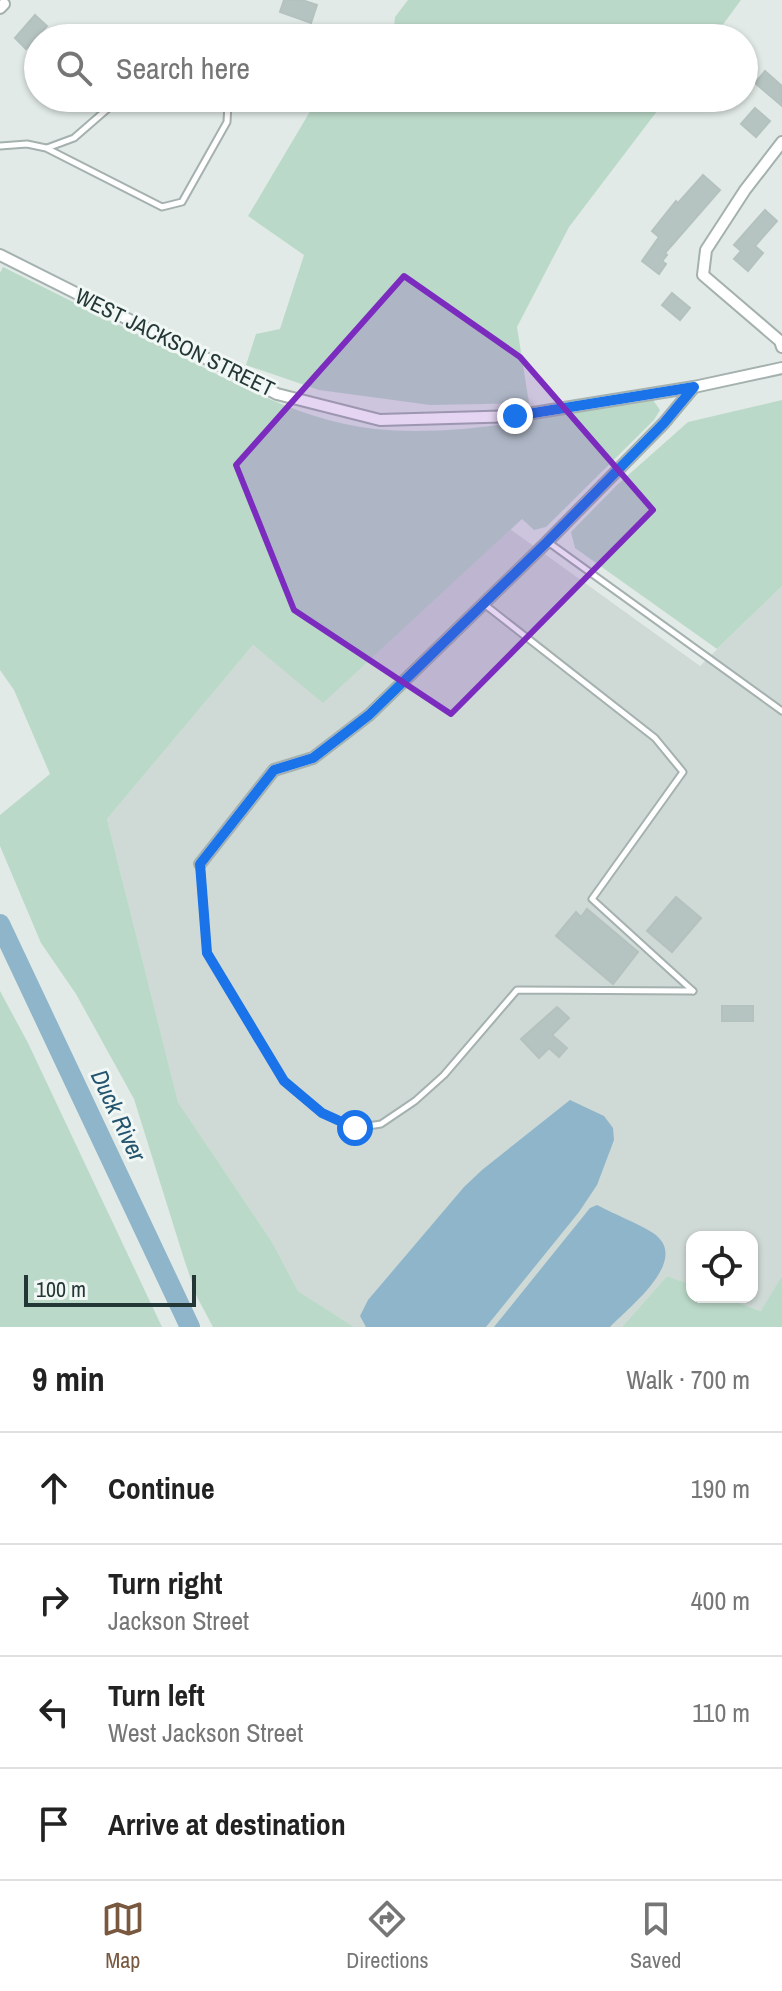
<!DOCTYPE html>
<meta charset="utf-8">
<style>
body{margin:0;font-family:"Archivo Narrow",sans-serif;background:#f6f6f6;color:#222}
.controls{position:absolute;right:24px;bottom:24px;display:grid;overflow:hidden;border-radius:16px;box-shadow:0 2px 6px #0004}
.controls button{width:72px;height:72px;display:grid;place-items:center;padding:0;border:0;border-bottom:2px solid #e0e0e0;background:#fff;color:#222;font:40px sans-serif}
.scale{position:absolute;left:24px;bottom:20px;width:172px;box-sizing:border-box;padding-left:8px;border:4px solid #233836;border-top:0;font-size:22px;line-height:28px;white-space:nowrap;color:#233836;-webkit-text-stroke:6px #f1f7f5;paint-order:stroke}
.stop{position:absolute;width:24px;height:24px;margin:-18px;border:6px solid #1a73e8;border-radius:50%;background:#fff}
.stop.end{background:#1a73e8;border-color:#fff;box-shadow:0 2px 8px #0008}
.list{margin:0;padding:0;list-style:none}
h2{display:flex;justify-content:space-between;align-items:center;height:104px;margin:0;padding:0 32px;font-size:34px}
h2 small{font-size:26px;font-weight:400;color:#767676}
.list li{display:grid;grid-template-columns:52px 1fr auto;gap:24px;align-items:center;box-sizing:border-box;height:112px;padding:0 32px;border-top:2px solid #e0e0e0}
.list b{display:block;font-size:30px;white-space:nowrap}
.list p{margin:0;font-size:26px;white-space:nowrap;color:#767676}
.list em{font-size:26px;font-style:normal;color:#767676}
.icon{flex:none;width:44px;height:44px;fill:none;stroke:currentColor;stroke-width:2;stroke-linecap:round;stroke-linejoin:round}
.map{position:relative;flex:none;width:782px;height:1327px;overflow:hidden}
.search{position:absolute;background:#fff;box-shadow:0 2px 6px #0004;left:24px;right:24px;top:24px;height:88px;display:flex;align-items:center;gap:20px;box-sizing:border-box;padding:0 28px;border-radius:44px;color:#767676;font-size:30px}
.sheet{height:552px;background:#fff}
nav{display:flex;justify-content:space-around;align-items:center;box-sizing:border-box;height:112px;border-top:2px solid #e0e0e0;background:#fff;font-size:22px;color:#767676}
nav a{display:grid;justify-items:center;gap:4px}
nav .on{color:#795840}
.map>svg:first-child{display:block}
.built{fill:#cfd9d6}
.green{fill:#bbd9c9}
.water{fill:#8eb5c9}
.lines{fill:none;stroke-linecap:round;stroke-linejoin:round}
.river{stroke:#8eb5c9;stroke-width:20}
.building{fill:#b6c4c1;stroke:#b4c2bf;stroke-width:2}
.service-casing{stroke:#a4b1ae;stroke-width:9}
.minor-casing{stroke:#a4b1ae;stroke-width:14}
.service{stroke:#fff;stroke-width:5}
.minor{stroke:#fff;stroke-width:10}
.route{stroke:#1a73e8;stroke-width:10}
.marked{fill:#7b2cbf;fill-opacity:0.2;stroke:#7b2cbf;stroke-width:6;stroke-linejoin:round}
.labels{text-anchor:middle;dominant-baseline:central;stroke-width:6;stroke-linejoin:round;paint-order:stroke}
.street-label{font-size:22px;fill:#233836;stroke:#f1f7f5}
.water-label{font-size:24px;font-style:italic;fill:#24546e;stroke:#f1f7f5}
</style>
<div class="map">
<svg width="782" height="1327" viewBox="0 0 782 1327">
<rect width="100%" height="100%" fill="#e1eae7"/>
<path class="built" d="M510,529L700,666L782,586V1276L762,1311L723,1297H752V1237H692V1285L667,1276L622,1327H354L298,1291L272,1242L178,1102L107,819L253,645L323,702Z"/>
<g class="green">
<path d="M408,0H741L713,38H393L395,17Z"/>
<path d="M318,98H667L569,227L517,327L529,403L430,405L319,390L246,365L256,334L280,329L304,255L248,216Z"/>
<path d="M3,267C61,296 119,325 177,354C240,386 304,421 375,429C468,438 562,413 653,400L660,410L654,420L546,527L534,530L522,519L323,703L253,645L107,819L178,1102L272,1242L298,1291L354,1327H213L197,1297L184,1259L134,1099L76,994L41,943L0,846V815L50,774L14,690L0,670V273Z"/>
<path d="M782,400V586L717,649L575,548L571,532L617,485L688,422Z"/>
<path d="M0,991L28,1043L162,1327H0Z"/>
<path d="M667,1276L692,1285V1297H723L761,1311L782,1276V1327H622Z"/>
</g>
<g class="water">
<path d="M570,1100L604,1116L613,1128L614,1140L597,1185L579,1212L486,1327H366L360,1316L368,1300L464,1187L482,1170Z"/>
<path d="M597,1205C615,1215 636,1222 653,1233C692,1259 629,1307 610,1327H494L590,1208Z"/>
</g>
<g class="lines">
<path class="river" d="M0,924L190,1327"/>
</g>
<g class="building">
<path d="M284,0H302L317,5L311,23L280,12Z"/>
<path d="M35,15L47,26L26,49L15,38Z"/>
<path d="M765,71L782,86V106L755,83Z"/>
<path d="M755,108L770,121L756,137L741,124Z"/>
<path d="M703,175L720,190L665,253L667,255L662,261L666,264L659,274L642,261L659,237L652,231L676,201L678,203Z"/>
<path d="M765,210L777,221L755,246L763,253L748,271L734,259L741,251L734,245Z"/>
<path d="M672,293L690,308L680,320L662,305Z"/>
<path d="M676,897L701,918L672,952L647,931Z"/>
<path d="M587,909L638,952L613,984L556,936L576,912L581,917Z"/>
<rect x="722" y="1006" width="31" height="15"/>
<path d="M557,1007L569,1018L552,1035L567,1048L559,1057L549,1048L539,1058L521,1039Z"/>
</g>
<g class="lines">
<defs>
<g id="service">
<path d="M0,146L27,144L46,148L162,207L182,202L227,122L228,104L224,98"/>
<path d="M47,148L74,138L120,98"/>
<path d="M548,542L782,711"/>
<path d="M484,604L655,738L683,772L592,899L693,991"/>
<path d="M200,864L207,953L284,1081L322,1113L355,1128L381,1124L415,1101L444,1075L517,990L693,991"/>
</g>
<g id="minor">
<path d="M0,8L4,4"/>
<path d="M782,142L745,190L706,250L703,275L780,341L782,347"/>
<path d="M0,255L277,394L380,420L515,416L694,387L782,368"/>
<path d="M200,864L274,770L313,758L369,715L547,542L664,423L694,387"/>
</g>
</defs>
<use href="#service" class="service-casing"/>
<use href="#minor" class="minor-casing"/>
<use href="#service" class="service"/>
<use href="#minor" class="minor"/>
</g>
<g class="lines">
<path class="route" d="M355,1128L322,1113L284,1081L207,953L200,864L274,770L313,758L369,715L547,542L664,423L694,387L515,416"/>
</g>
<path class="marked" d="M404,276L520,357L653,510L451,714L294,610L236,465Z"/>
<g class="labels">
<g class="street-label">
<text transform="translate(175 342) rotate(26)">WEST JACKSON STREET</text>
</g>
<g class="water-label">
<text transform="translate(119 1115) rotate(65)">Duck River</text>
</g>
</g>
</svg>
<div class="controls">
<button><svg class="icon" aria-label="locate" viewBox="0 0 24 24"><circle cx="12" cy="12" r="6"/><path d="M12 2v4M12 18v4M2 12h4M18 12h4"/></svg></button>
</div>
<div class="scale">100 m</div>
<div class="stop" style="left:355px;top:1128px"></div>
<div class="stop end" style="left:515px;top:416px"></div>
<div class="search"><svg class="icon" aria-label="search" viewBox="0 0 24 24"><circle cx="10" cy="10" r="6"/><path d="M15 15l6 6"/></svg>Search here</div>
</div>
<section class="sheet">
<h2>9 min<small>Walk · 700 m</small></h2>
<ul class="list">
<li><svg class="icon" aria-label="ahead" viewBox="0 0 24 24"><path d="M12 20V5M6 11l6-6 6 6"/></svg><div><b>Continue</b></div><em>190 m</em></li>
<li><svg class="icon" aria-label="right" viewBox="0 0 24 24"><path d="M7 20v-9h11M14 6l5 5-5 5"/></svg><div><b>Turn right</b><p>Jackson Street</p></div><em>400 m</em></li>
<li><svg class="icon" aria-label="left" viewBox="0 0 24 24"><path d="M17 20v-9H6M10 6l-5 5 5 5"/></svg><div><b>Turn left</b><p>West Jackson Street</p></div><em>110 m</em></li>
<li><svg class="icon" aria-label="arrive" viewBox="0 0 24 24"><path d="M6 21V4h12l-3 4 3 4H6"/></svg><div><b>Arrive at destination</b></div></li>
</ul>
</section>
<nav>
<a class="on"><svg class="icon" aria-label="map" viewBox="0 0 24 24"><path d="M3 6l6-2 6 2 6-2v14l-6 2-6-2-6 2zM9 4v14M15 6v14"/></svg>Map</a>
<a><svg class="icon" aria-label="directions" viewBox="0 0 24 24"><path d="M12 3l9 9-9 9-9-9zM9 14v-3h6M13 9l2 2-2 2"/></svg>Directions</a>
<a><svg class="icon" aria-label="saved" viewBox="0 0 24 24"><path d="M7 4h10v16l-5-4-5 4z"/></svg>Saved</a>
</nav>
